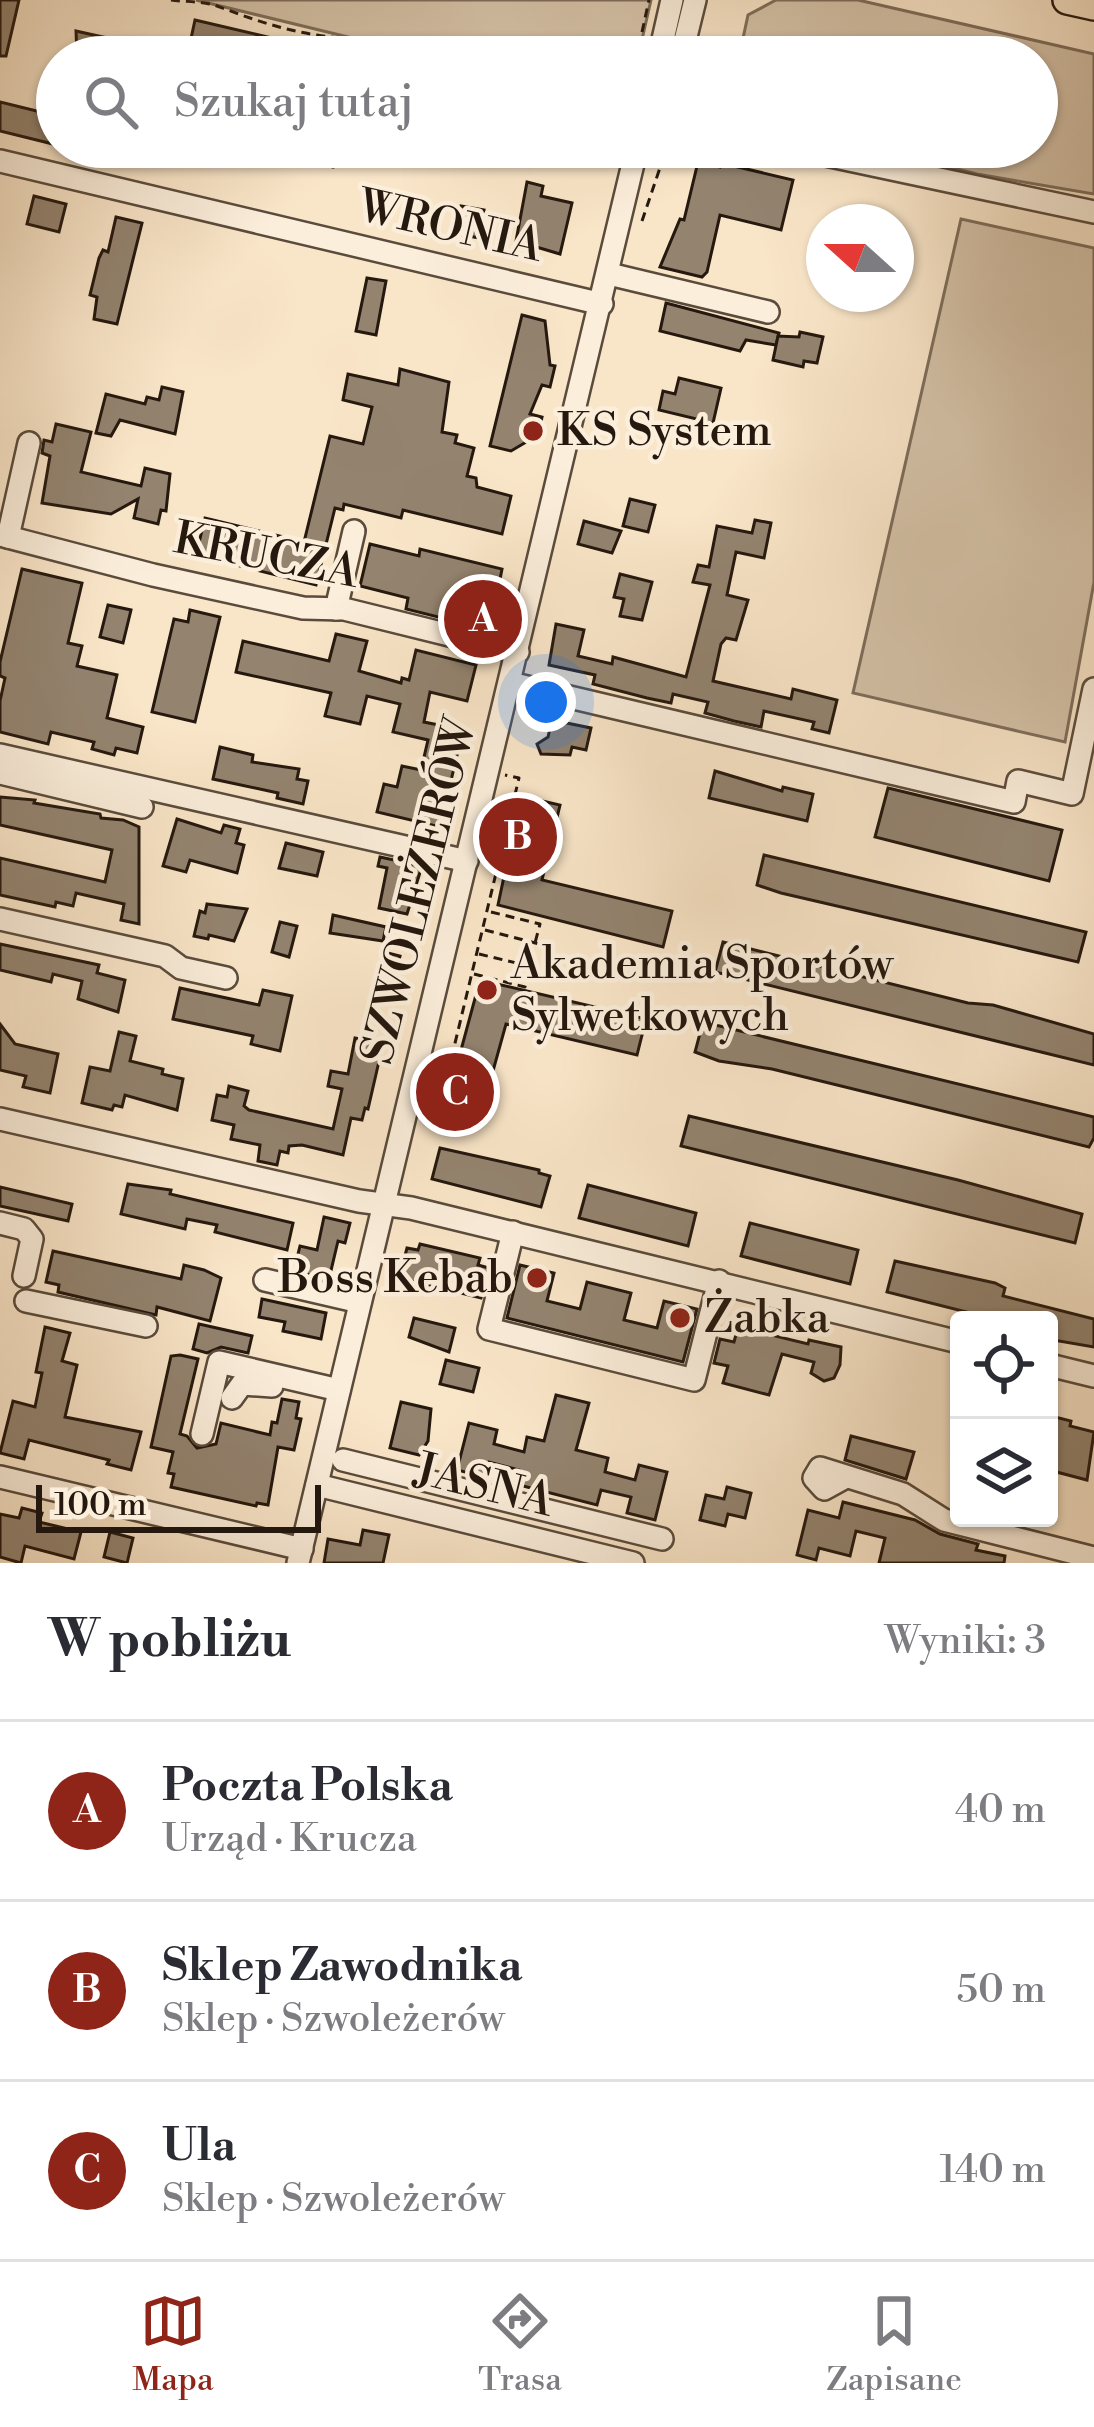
<!DOCTYPE html>
<html lang="pl">
<meta charset="utf-8">
<style>
body{margin:0;font-family:"Libre Bodoni",serif;background:#f2f2f3;color:#2b2b33}
.controls{position:absolute;right:36px;bottom:36px;display:grid;overflow:hidden;border-radius:12px;box-shadow:0 3px 9px #0004}
.controls button{width:108px;height:108px;display:grid;place-items:center;padding:0;border:0;border-bottom:3px solid #e1e1e2;background:#fff;color:#2b2b33;font:60px sans-serif}
.compass{position:absolute;left:806px;top:204px;width:108px;height:108px;border-radius:50%;background:#fff;box-shadow:0 3px 9px #0004;rotate:291deg}
.scale{position:absolute;left:36px;bottom:30px;width:285px;box-sizing:border-box;padding-left:12px;border:6px solid #25180e;border-top:0;font-size:33px;line-height:42px;white-space:nowrap;color:#25180e;-webkit-text-stroke:9px #fbeedb;paint-order:stroke}
.you{position:absolute;left:546px;top:702px;width:42px;height:42px;margin:-30px;border:9px solid #fff;border-radius:50%;background:#1a73e8;box-shadow:0 0 0 18px #1a73e833}
.badge{display:grid;place-items:center;width:78px;height:78px;border-radius:50%;background:#8f2418;color:#fff;font-size:39px;font-weight:700}
.pin{position:absolute;translate:-50% -50%;border:6px solid #fff;box-shadow:0 3px 12px #0006}
.list{margin:0;padding:0;list-style:none}
h2{display:flex;justify-content:space-between;align-items:center;height:156px;margin:0;padding:0 48px;font-size:51px}
h2 small{font-size:39px;font-weight:400;color:#7c7c81}
.list li{display:grid;grid-template-columns:78px 1fr auto;gap:36px;align-items:center;box-sizing:border-box;height:180px;padding:0 48px;border-top:3px solid #e1e1e2}
.list b{display:block;font-size:45px;white-space:nowrap}
.list p{margin:0;font-size:39px;white-space:nowrap;color:#7c7c81}
.list em{font-size:39px;font-style:normal;color:#7c7c81}
.icon{flex:none;width:66px;height:66px;fill:none;stroke:currentColor;stroke-width:2;stroke-linecap:round;stroke-linejoin:round}
.map{position:relative;flex:none;width:1094px;height:1563px;overflow:hidden}
.search{position:absolute;background:#fff;box-shadow:0 3px 9px #0004;left:36px;right:36px;top:36px;height:132px;display:flex;align-items:center;gap:30px;box-sizing:border-box;padding:0 42px;border-radius:66px;color:#7c7c81;font-size:45px}
.sheet{height:696px;background:#fff}
nav{display:flex;justify-content:space-around;align-items:center;box-sizing:border-box;height:168px;border-top:3px solid #e1e1e2;background:#fff;font-size:33px;color:#7c7c81}
nav a{display:grid;justify-items:center;gap:6px}
nav .on{color:#8f2418}
.map>svg:first-child{display:block}
.green{fill:#d5c2a8;stroke:#7d6d5b;stroke-width:3}
.building{fill:#93836f;stroke:#25180e;stroke-width:3}
.lines{fill:none;stroke-linecap:round;stroke-linejoin:round}
.minor-casing{stroke:#5a4b3c;stroke-width:26}
.major-casing{stroke:#25180e;stroke-width:32}
.path{stroke:#25180e;stroke-width:3;stroke-dasharray:9 6;stroke-linecap:butt}
.minor{stroke:#fbeedb;stroke-width:21}
.major{stroke:#f9e5c8;stroke-width:27}
.poi-dot{fill:#8f2418;stroke:#fbeedb;stroke-width:4.5}
.labels{text-anchor:middle;dominant-baseline:central;stroke-width:9;stroke-linejoin:round;paint-order:stroke}
.street-label{font-size:45px;fill:#25180e;stroke:#fbeedb}
.poi-label{font-size:45px;fill:#25180e;stroke:#fbeedb;text-anchor:start}
</style>
<div class="map">
<svg width="1094" height="1563" viewBox="0 0 1094 1563">
<rect width="100%" height="100%" fill="#f9e5c8"/>
<filter id="stains"><feTurbulence type="fractalNoise" baseFrequency=".00167" numOctaves="4"/><feColorMatrix values="0 0 0 0 .2 0 0 0 0 .09 0 0 0 0 .02 0 0 0 .5 -.17"/></filter>
<radialGradient id="worn" r=".72"><stop offset=".6" stop-color="#630" stop-opacity="0"/><stop offset="1" stop-color="#630" stop-opacity=".3"/></radialGradient>
<g class="green">
<path d="M196,0H651L638,57H430Z"/>
<path d="M776,0H858L1094,54V194L977,174L870,147H1037V57H739L748,15Z"/>
<path d="M961,219L1094,248V582L1065,742L853,693Z"/>
</g>
<g class="building">
<path d="M0,0H19L6,56H0Z"/>
<path d="M195,20L327,51V57H187Z"/>
<path d="M76,31L107,38L103,57H77Z"/>
<path d="M0,102L57,116V145L0,131Z"/>
<path d="M274,147H338L333,167L273,154Z"/>
<path d="M546,147H598L595,164L545,154Z"/>
<path d="M698,162L720,167L721,163L793,180L781,230L720,215L707,272L702,277L660,267L680,219L684,220Z"/>
<path d="M527,182L543,186L541,196L572,203L560,254L516,241Z"/>
<path d="M34,196L66,204L59,232L27,224Z"/>
<path d="M461,206L484,210L479,238L457,234Z"/>
<path d="M116,217L142,223L117,324L94,319L97,297L90,295L99,258L103,250L108,252Z"/>
<path d="M367,278L386,281L376,335L356,331Z"/>
<path d="M666,303L779,333L776,345L746,340L740,351L660,331Z"/>
<path d="M522,315L545,321L550,365L555,366L550,387L542,385L530,414L542,417L538,435L511,451L490,446Z"/>
<path d="M800,332L823,337L817,363L804,361L803,367L773,360L778,336L799,337Z"/>
<path d="M400,369L449,382L442,432L457,435L455,443L474,448L467,476L476,478L477,487L511,496L502,534L403,510L401,518L344,504L343,510L335,508L316,585L196,555L205,518L304,542L330,436L363,444L372,407L343,400L348,374L398,385Z"/>
<path d="M679,378L721,388L713,423L659,410L663,391L675,394Z"/>
<path d="M162,387L183,392L175,434L120,420L111,436L96,433L106,394L145,404L147,397L159,400Z"/>
<path d="M56,424L91,432L81,472L141,486L145,468L170,474L166,511L161,510L158,524L134,518L138,499L111,514L42,503L50,456L42,453L44,440L52,442Z"/>
<path d="M630,499L655,505L648,532L623,526Z"/>
<path d="M755,520L771,523L764,558L736,552L727,595L748,600L736,640L726,638L721,644L713,681L791,699L793,689L837,700L829,733L812,729L814,722L764,711L761,727L734,721L705,713L708,702L673,694L671,703L647,698L593,684L595,675L549,665L556,624L584,630L578,656L612,664L613,657L686,677L710,585L693,582L698,565L709,567L717,526L752,533Z"/>
<path d="M584,521L621,531L612,553L578,544Z"/>
<path d="M370,544L419,556L420,549L502,569L490,630L406,609L408,598L360,586Z"/>
<path d="M22,569L82,583L68,643L82,646L77,666L117,675L107,718L143,727L137,753L116,748L114,755L92,749L94,742L51,732L48,744L0,732V701L5,678L0,676V662Z"/>
<path d="M620,574L652,582L642,620L620,616L624,599L614,597Z"/>
<path d="M108,605L131,610L123,643L100,637Z"/>
<path d="M190,610L220,617L195,722L152,712L174,619L188,622Z"/>
<path d="M336,634L367,641L359,671L401,683L402,678L409,680L416,650L476,665L467,701L430,692L424,722L463,730L440,827L377,812L384,784L397,787L402,766L421,770L428,740L393,732L400,704L367,696L360,724L325,716L331,693L236,672L243,641L329,661Z"/>
<path d="M552,720L591,728L586,750L572,747L570,755L541,754L537,744L548,737Z"/>
<path d="M220,747L253,755L252,762L299,769L297,779L308,781L303,804L277,798L278,793L213,779Z"/>
<path d="M715,771L782,791L783,787L813,794L807,821L709,798Z"/>
<path d="M888,788L1062,830L1049,881L875,837Z"/>
<path d="M521,796L560,805L542,880L672,911L663,947L498,905Z"/>
<path d="M0,797L35,800L34,803L100,814L101,818L123,820L139,827V924L121,920L124,904L76,893L73,906L56,902L55,907L0,895V858L105,882L112,850L0,825Z"/>
<path d="M177,819L221,833L224,825L240,829L236,843L244,845L237,873L190,860L186,872L163,866Z"/>
<path d="M286,843L323,852L317,876L279,868Z"/>
<path d="M764,855L1086,932L1078,962L781,893L757,885Z"/>
<path d="M380,857L422,866L407,914L379,908L387,868L378,866Z"/>
<path d="M207,904L247,909L234,941L209,935L208,939L194,936L200,911L205,913Z"/>
<path d="M333,915L386,927L383,941L330,933Z"/>
<path d="M280,922L297,926L289,957L272,952Z"/>
<path d="M723,942L968,1003L993,1005L1094,1034V1065L715,972Z"/>
<path d="M0,944L99,965L97,973L125,980L118,1012L78,999L82,981L53,974L51,982L0,970Z"/>
<path d="M384,952L400,956L392,990L376,986Z"/>
<path d="M480,980L646,1019L637,1055L506,1024L483,1107L448,1098Z"/>
<path d="M180,988L259,1005L263,990L292,996L280,1051L251,1044L253,1036L173,1019Z"/>
<path d="M703,1022L1094,1117V1138L1089,1147L772,1069L719,1061L695,1052Z"/>
<path d="M0,1024L15,1044L58,1054L50,1093L23,1087L26,1076L0,1070Z"/>
<path d="M119,1032L136,1036L130,1061L163,1069L162,1074L183,1079L177,1110L125,1095L122,1107L114,1105L112,1110L82,1103L90,1067L110,1071Z"/>
<path d="M355,1038L383,1044L368,1109L365,1108L362,1120L351,1118L343,1155L302,1145L289,1146L288,1153L280,1151L277,1165L258,1161L260,1145L231,1139L234,1125L212,1120L217,1095L227,1097L229,1086L248,1091L244,1106L249,1110L333,1129L342,1089L328,1086L331,1071L348,1074Z"/>
<path d="M689,1116L958,1180L1082,1214L1075,1243L681,1146Z"/>
<path d="M440,1148L539,1170V1173L550,1176L541,1207L432,1179Z"/>
<path d="M128,1184L171,1190L170,1194L293,1223L287,1250L215,1232L217,1225L187,1219L185,1229L121,1214Z"/>
<path d="M588,1185L696,1213L688,1246L579,1218Z"/>
<path d="M0,1187L72,1204L68,1221L0,1206Z"/>
<path d="M324,1217L350,1223L345,1243L338,1241L329,1279L300,1273L302,1264L296,1262L300,1246L317,1250Z"/>
<path d="M750,1223L858,1250L850,1284L741,1256Z"/>
<path d="M420,1244L480,1258L478,1265L489,1268L481,1298L399,1278L407,1248L418,1250Z"/>
<path d="M53,1251L181,1279L184,1265L204,1270L221,1278L210,1321L157,1307L156,1315L58,1292L59,1285L46,1282Z"/>
<path d="M895,1261L995,1283L1005,1288L1003,1296L1094,1319V1347L1053,1340L1049,1320H998L887,1292Z"/>
<path d="M520,1265L554,1273L547,1301L580,1309L587,1282L631,1293L624,1320L657,1328L664,1301L697,1309L683,1362L507,1318Z"/>
<path d="M262,1299L326,1313L321,1339L283,1331L285,1322L259,1317Z"/>
<path d="M414,1318L455,1328L449,1352L409,1337Z"/>
<path d="M199,1324L252,1336L248,1353L221,1347L207,1353L193,1349Z"/>
<path d="M45,1327L70,1333L62,1361L77,1365L65,1417L141,1432L131,1470L107,1464L109,1460L29,1440L24,1459L0,1453L13,1401L35,1407L42,1373L36,1372Z"/>
<path d="M738,1327L808,1344L809,1340L841,1347L840,1365L834,1378L824,1381L811,1373L814,1362L782,1354L769,1395L723,1383L728,1366L714,1363L720,1339L734,1342Z"/>
<path d="M180,1355L198,1359L180,1434L187,1436L197,1448L216,1444L221,1423L270,1435L272,1422L277,1423L282,1399L299,1402L296,1418L301,1419L294,1450L278,1447L268,1505L257,1503L256,1506L171,1487L174,1474L168,1473L173,1452L151,1447L171,1356Z"/>
<path d="M446,1360L479,1368L473,1392L440,1384Z"/>
<path d="M556,1395L589,1403L576,1450L608,1458L605,1472L635,1480L639,1465L667,1472L655,1520L627,1513L631,1497L601,1490L597,1505L515,1484L519,1470L489,1462L485,1477L457,1470L469,1423L497,1430L494,1444L524,1452L527,1437L544,1441Z"/>
<path d="M401,1402L431,1409L428,1441L419,1455L390,1448Z"/>
<path d="M1055,1417L1071,1421L1070,1426L1094,1432L1087,1480L1049,1470V1421L1054,1422Z"/>
<path d="M851,1436L914,1452L906,1479L845,1460Z"/>
<path d="M727,1487L751,1493L745,1518L728,1514L725,1526L700,1520L706,1495L724,1499Z"/>
<path d="M843,1502L915,1520L940,1534L978,1544L976,1550L1005,1556L1004,1563H879L885,1538L856,1531L850,1556L819,1548L816,1560L797,1555L808,1510L839,1518Z"/>
<path d="M22,1508L42,1513L39,1522L81,1532L74,1559L25,1546L21,1563L0,1557V1514L19,1518Z"/>
<path d="M363,1530L389,1535L383,1563H324L328,1539L360,1545Z"/>
<path d="M110,1532L133,1538L127,1563L104,1557Z"/>
</g>
<g class="lines">
<defs>
<g id="minor">
<path d="M659,57L672,0"/>
<path d="M681,57L695,0"/>
<path d="M788,147L1094,212"/>
<path d="M0,161L602,304"/>
<path d="M609,274L768,312"/>
<path d="M0,535L153,575L303,608L344,609L518,652"/>
<path d="M8,537L29,443"/>
<path d="M336,609L354,531"/>
<path d="M510,683L1014,802L1018,781L1072,794L1094,689"/>
<path d="M0,755L467,861"/>
<path d="M0,773L142,807"/>
<path d="M0,919L165,956L181,968L226,978"/>
<path d="M0,1119L359,1201L411,1208L959,1342"/>
<path d="M0,1223L24,1229L32,1239L24,1276"/>
<path d="M513,1232L489,1329L694,1380L719,1281"/>
<path d="M265,1280L360,1302"/>
<path d="M26,1301L146,1326"/>
<path d="M1049,1365L1094,1376"/>
<path d="M232,1398L242,1384L272,1386"/>
<path d="M202,1434L219,1362L339,1390"/>
<path d="M343,1460L662,1539"/>
<path d="M0,1477L302,1549"/>
<path d="M844,1478L824,1489L814,1478L820,1468L903,1494L944,1520L1094,1558"/>
<path d="M317,1485L633,1563"/>
<path d="M298,1563L637,147"/>
</g>
<path id="major" d="M1067,0L1094,6"/>
</defs>
<use href="#minor" class="minor-casing"/>
<use href="#major" class="major-casing"/>
<g class="path">
<path d="M171,0C185,2 203,1 217,6C249,18 282,30 317,35C358,42 398,37 436,57"/>
<path d="M642,32L649,0"/>
<path d="M738,147L769,157"/>
<path d="M753,147L769,151"/>
<path d="M657,159L667,147"/>
<path d="M642,221L664,156L687,147"/>
<path d="M491,912L540,924L535,943"/>
<path d="M485,930L539,944"/>
<path d="M479,954L533,967"/>
<path d="M474,974L525,987L529,966"/>
<path d="M427,1110L442,1097L519,778L505,775"/>
</g>
<use href="#minor" class="minor"/>
<use href="#major" class="major"/>
</g>
<g class="poi-dot">
<circle cx="533" cy="431" r="12"/>
<circle cx="487" cy="990" r="12"/>
<circle cx="537" cy="1278" r="12"/>
<circle cx="680" cy="1318" r="12"/>
</g>
<g class="labels">
<g class="street-label">
<text transform="translate(450 227) rotate(13)">WRONIA</text>
<text transform="translate(266 556) rotate(11)">KRUCZA</text>
<text transform="translate(420 891) rotate(-76)">SZWOLEŻERÓW</text>
<text transform="translate(484 1486) rotate(14)">JASNA</text>
</g>
<g class="poi-label">
<text x="557" y="431">KS System</text>
<text x="511" y="964">Akademia Sportów<tspan x="511" dy="52">Sylwetkowych</tspan></text>
<text x="513" y="1278" text-anchor="end">Boss Kebab</text>
<text x="704" y="1318">Żabka</text>
</g>
</g>
<rect width="100%" height="100%" filter="url(#stains)"/>
<rect width="100%" height="100%" fill="url(#worn)"/>
</svg>
<div class="controls">
<button><svg class="icon" aria-label="locate" viewBox="0 0 24 24"><circle cx="12" cy="12" r="6"/><path d="M12 2v4M12 18v4M2 12h4M18 12h4"/></svg></button>
<button><svg class="icon" aria-label="layers" viewBox="0 0 24 24"><path d="M12 4l9 5-9 5-9-5zM3 14l9 5 9-5"/></svg></button>
</div>
<svg class="compass" viewBox="-18 -18 36 36"><path d="M0-13l5 13h-10z" fill="#e53935"/><path d="M0 13l5-13h-10z" fill="#7c7c81"/></svg>
<div class="scale">100 m</div>
<div class="you"></div>
<div class="pin badge" style="left:483px;top:619px">A</div>
<div class="pin badge" style="left:518px;top:837px">B</div>
<div class="pin badge" style="left:455px;top:1092px">C</div>
<div class="search"><svg class="icon" aria-label="search" viewBox="0 0 24 24"><circle cx="10" cy="10" r="6"/><path d="M15 15l6 6"/></svg>Szukaj tutaj</div>
</div>
<section class="sheet">
<h2>W pobliżu<small>Wyniki: 3</small></h2>
<ul class="list">
<li><span class="badge">A</span><div><b>Poczta Polska</b><p>Urząd · Krucza</p></div><em>40 m</em></li>
<li><span class="badge">B</span><div><b>Sklep Zawodnika</b><p>Sklep · Szwoleżerów</p></div><em>50 m</em></li>
<li><span class="badge">C</span><div><b>Ula</b><p>Sklep · Szwoleżerów</p></div><em>140 m</em></li>
</ul>
</section>
<nav>
<a class="on"><svg class="icon" aria-label="map" viewBox="0 0 24 24"><path d="M3 6l6-2 6 2 6-2v14l-6 2-6-2-6 2zM9 4v14M15 6v14"/></svg>Mapa</a>
<a><svg class="icon" aria-label="directions" viewBox="0 0 24 24"><path d="M12 3l9 9-9 9-9-9zM9 14v-3h6M13 9l2 2-2 2"/></svg>Trasa</a>
<a><svg class="icon" aria-label="saved" viewBox="0 0 24 24"><path d="M7 4h10v16l-5-4-5 4z"/></svg>Zapisane</a>
</nav>
